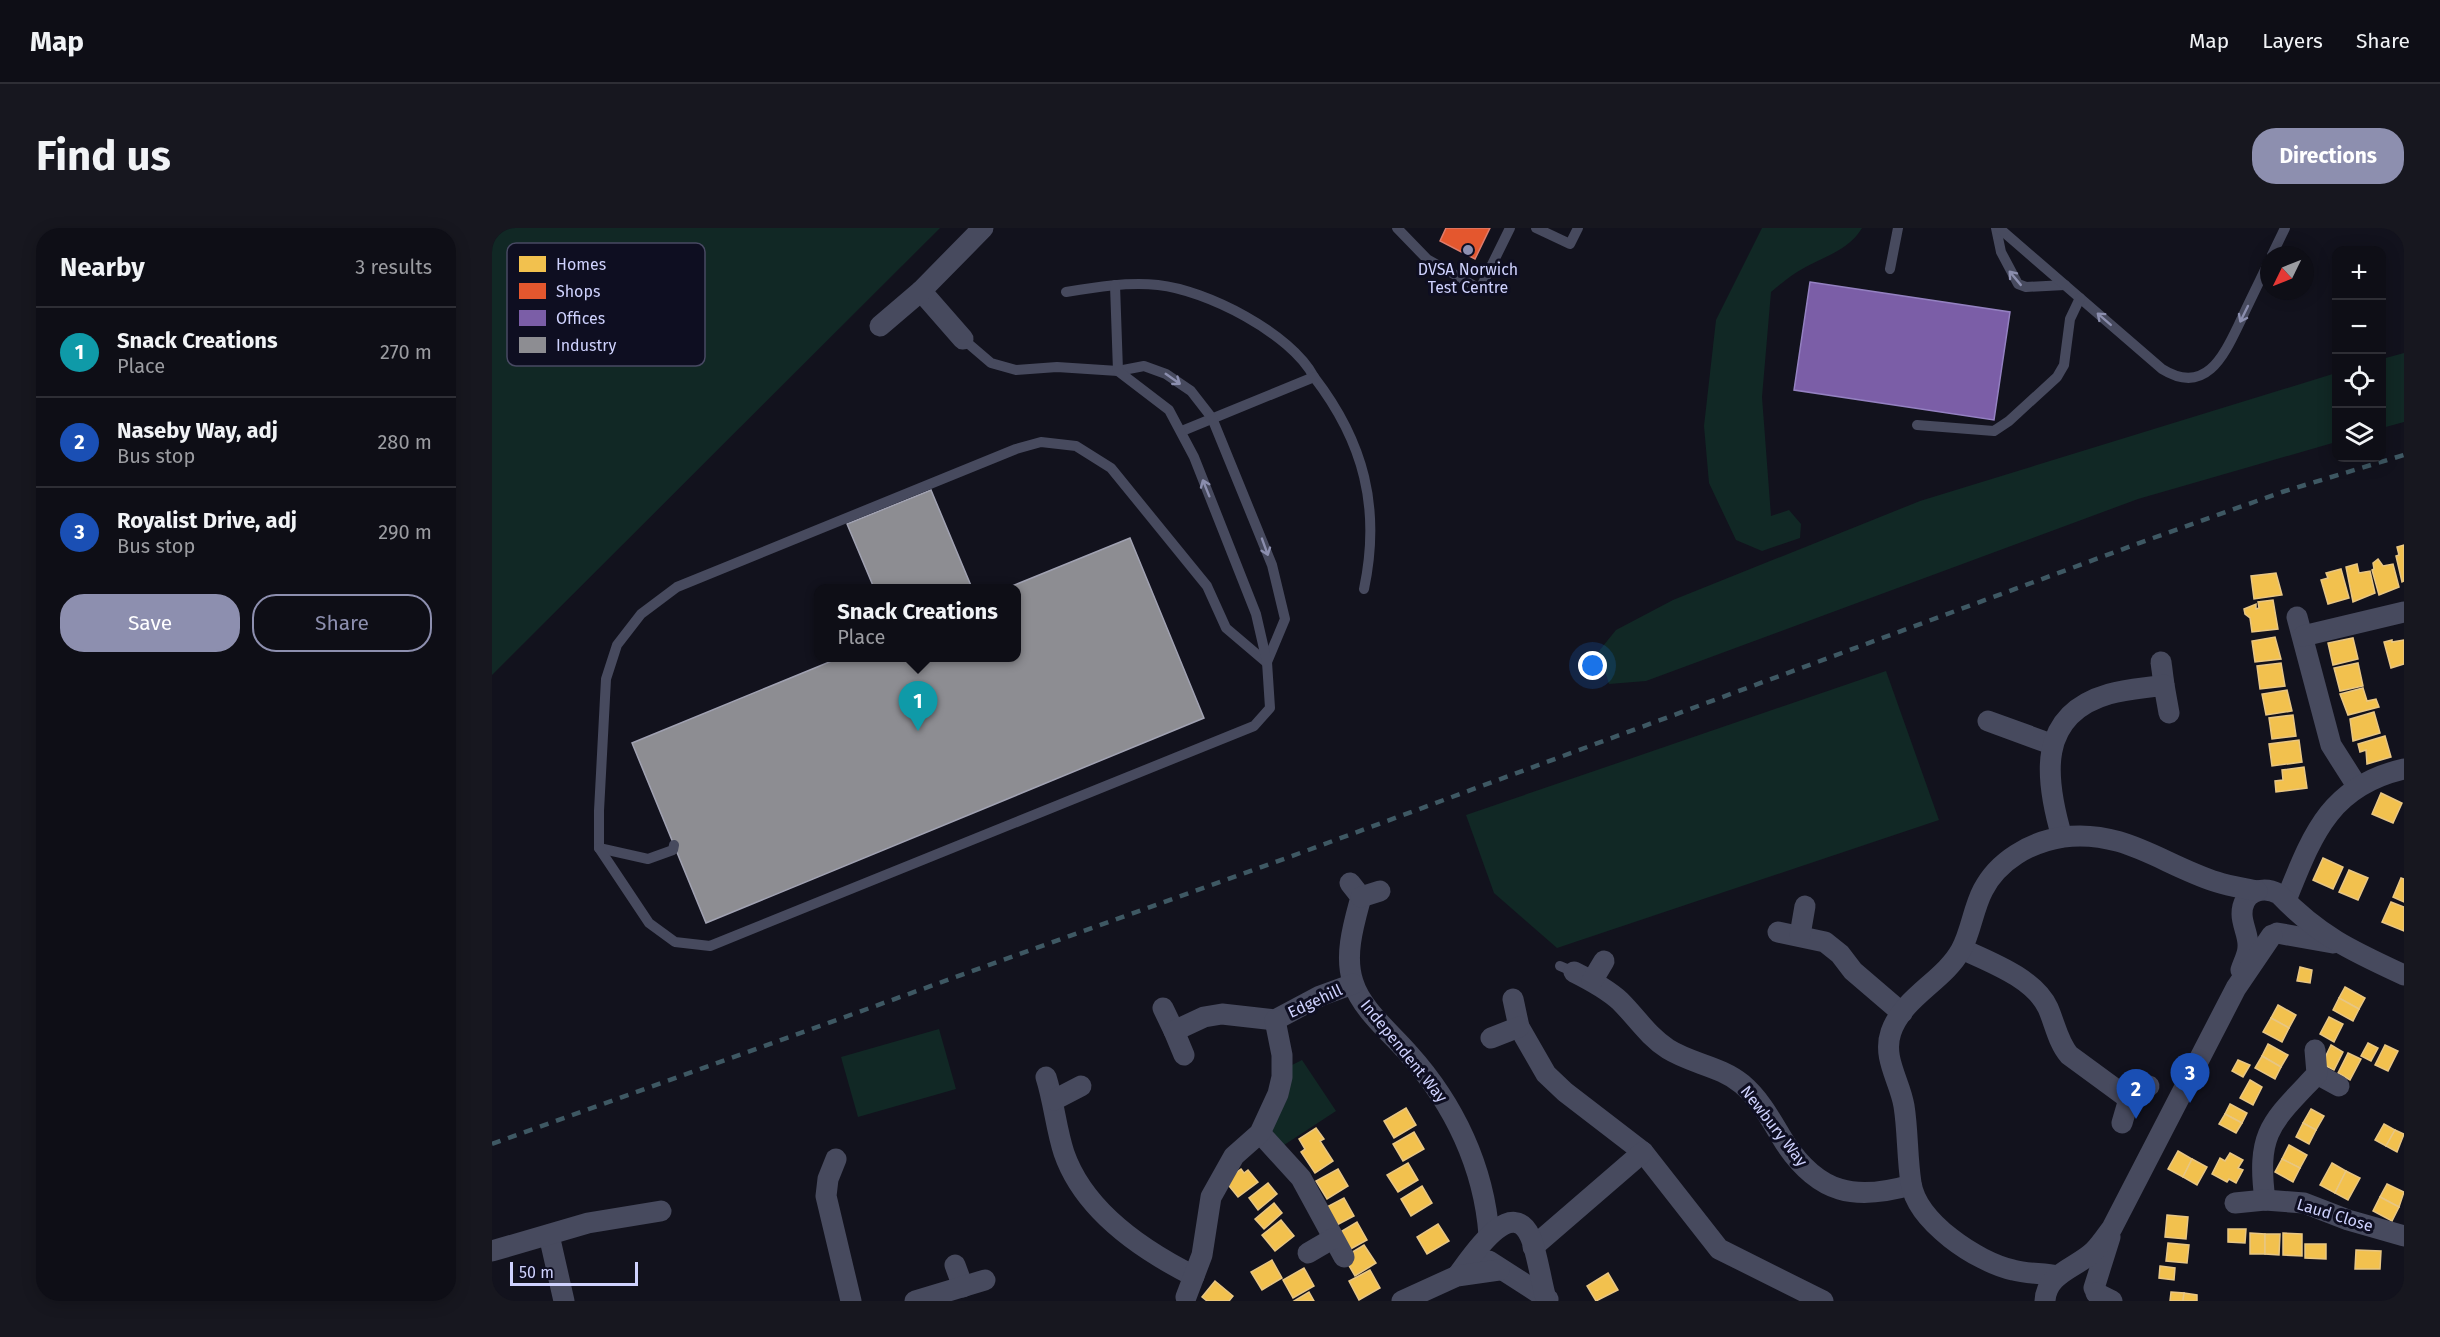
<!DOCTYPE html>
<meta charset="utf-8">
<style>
body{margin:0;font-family:"Fira Sans",sans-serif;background:#17171f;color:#f1f3f6}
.controls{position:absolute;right:18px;top:18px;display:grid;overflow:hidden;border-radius:12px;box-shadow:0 3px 15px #0003}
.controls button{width:54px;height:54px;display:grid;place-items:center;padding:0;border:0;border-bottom:2px solid #2e2e35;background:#0e0e16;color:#f1f3f6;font:30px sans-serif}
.compass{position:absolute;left:1768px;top:18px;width:54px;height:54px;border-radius:50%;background:#0e0e16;box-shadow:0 3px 15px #0003;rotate:227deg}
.scale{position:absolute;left:18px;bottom:15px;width:128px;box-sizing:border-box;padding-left:6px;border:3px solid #cfd2fe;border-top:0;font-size:16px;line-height:21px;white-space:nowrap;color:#cfd2fe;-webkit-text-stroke:4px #0e0e21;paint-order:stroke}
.you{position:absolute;left:1101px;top:438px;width:21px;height:21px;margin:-15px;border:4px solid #fff;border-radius:50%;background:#1a73e8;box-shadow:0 0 0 9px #1a73e833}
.badge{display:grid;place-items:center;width:39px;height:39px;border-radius:50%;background:#8d8faf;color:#fff;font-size:20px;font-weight:700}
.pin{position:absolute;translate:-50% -50px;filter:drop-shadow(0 2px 3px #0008)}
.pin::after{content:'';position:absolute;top:32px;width:21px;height:18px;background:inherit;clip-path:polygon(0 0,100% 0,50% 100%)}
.popup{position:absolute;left:322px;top:356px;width:207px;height:78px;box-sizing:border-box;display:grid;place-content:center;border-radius:12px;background:#0e0e16;filter:drop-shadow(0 2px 4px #0005);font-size:20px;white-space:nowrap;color:#9b9ca1}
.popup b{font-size:22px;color:#f1f3f6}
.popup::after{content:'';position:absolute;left:50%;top:100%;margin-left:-12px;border:12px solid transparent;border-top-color:#0e0e16}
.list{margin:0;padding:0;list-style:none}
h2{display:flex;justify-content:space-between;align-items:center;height:78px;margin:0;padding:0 24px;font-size:26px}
h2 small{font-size:20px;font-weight:400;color:#9b9ca1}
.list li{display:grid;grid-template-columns:39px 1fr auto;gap:18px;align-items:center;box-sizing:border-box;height:90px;padding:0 24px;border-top:2px solid #2e2e35}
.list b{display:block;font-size:22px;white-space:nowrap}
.list p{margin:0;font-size:20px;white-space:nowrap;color:#9b9ca1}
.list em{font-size:20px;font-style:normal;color:#9b9ca1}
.actions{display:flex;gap:12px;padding:18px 24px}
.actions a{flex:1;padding:14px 0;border:2px solid #8d8faf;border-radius:24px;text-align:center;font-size:21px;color:#8d8faf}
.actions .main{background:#8d8faf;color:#fff}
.icon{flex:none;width:33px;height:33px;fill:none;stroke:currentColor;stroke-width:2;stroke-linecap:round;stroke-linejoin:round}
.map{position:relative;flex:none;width:1912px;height:1073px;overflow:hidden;border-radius:24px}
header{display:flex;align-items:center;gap:36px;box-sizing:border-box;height:84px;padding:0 30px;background:#0e0e16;border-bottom:2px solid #2e2e35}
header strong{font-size:28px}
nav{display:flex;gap:33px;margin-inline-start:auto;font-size:21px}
.intro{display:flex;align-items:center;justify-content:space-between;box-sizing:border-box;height:144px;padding:0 36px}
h1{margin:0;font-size:42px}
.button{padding:15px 27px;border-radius:24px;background:#8d8faf;color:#fff;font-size:21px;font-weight:700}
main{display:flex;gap:36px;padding:0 36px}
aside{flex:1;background:#0e0e16;border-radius:24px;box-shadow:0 3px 15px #0003}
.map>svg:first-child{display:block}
.green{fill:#112825}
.homes{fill:#f2c14e;stroke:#e8c683;stroke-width:1.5}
.shops{fill:#e4572e;stroke:#de7c6c;stroke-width:1.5}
.offices{fill:#7b5ea7;stroke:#9481c1;stroke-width:1.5}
.industry{fill:#8d8d92;stroke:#a1a2b2;stroke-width:1.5}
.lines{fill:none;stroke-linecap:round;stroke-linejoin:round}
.service{stroke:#474a5e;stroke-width:10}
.minor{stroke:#474a5e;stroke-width:21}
.rail{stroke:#3e5863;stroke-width:4.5;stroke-dasharray:9 8;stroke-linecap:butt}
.oneway{stroke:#8b8eae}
.poi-dot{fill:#8d8faf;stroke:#0e0e21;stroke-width:2}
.labels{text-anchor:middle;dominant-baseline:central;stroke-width:6;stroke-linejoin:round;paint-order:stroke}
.poi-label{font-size:16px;fill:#cfd2fe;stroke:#0e0e21}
.street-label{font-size:16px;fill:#cfd2fe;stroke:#0e0e21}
.key{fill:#0e0e21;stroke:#484963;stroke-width:1.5}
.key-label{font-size:16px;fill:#cfd2fe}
</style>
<header>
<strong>Map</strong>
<nav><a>Map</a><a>Layers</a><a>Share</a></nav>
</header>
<div class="intro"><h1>Find us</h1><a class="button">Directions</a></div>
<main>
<aside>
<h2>Nearby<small>3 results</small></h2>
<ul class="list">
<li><span class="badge" style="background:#0f9aa8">1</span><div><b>Snack Creations</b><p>Place</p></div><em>270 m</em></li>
<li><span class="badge" style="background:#1a4fb4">2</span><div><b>Naseby Way, adj</b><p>Bus stop</p></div><em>280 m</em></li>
<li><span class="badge" style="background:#1a4fb4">3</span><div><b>Royalist Drive, adj</b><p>Bus stop</p></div><em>290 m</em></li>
</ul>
<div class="actions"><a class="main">Save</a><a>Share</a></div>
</aside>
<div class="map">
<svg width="1912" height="1073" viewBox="0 0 1912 1073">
<rect width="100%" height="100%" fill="#12121d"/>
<g class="green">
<path d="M0,0H448L0,447Z"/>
<path d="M1270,0H1370C1355,25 1328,29 1305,44C1296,50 1287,57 1279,64L1270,169L1279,288L1297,282L1309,296L1308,310L1270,323L1244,312L1217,255L1212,198L1224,92Z"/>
<path d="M1912,125V194L1890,200V131Z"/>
<path d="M1844,145V214L1646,271L1154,453L1117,456L1107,423L1124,402L1181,372L1428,273Z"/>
<path d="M1394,443L1447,592L1065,720L1002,665L974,587Z"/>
<path d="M447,801L464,861L366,889L349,829Z"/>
<path d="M810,832L844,883L789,919L780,902L796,869L800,837Z"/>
</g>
<g class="homes">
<path d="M1912,317V353L1910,354L1904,328L1907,327L1905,319Z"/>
<path d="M1886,331L1891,338L1901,336L1907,359L1887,367L1880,342L1882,341L1881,335Z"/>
<path d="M1865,336L1867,345L1878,343L1883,365L1861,374L1854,339Z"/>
<path d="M1849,341L1857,370L1836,376L1829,352L1836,350L1834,345Z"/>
<path d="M1784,345L1790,367L1762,371L1759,348Z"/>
<path d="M1781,372L1786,401L1760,404L1758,390L1753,386L1752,381L1764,376V381L1767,380L1766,374Z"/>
<path d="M1783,409L1789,431L1763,434L1760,413Z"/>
<path d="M1861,410L1866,431L1841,437L1836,415Z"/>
<path d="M1900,412V414L1912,412V436L1899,440L1892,414Z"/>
<path d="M1789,435L1793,458L1768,461L1765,438Z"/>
<path d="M1866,435L1871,458L1848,463L1842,440Z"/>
<path d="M1871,460L1875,473L1884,471L1887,479L1856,487L1848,466Z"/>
<path d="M1795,462L1800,483L1774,487L1770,466Z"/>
<path d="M1882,484L1888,505L1861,513L1858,491Z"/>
<path d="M1801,487L1804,508L1780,511L1777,490Z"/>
<path d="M1893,508L1899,529L1875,536L1874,522L1868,524L1866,516Z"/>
<path d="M1807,512L1810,534L1780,538L1777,516Z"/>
<path d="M1812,539L1815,560L1784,564L1783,553L1791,552L1790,542Z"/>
<path d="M1889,565L1910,575L1901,595L1880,586Z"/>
<path d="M1831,630L1851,639L1841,661L1821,652Z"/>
<path d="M1857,642L1876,650L1866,672L1847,664Z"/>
<path d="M1909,650L1912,651V674L1901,669Z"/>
<path d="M1899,674L1912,679V703L1890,694Z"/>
<path d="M1808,739L1820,742L1818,755L1805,753Z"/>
<path d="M1853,759L1873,770L1867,781L1847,770Z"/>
<path d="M1847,770L1867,781L1861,793L1841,782Z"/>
<path d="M1786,777L1804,787L1797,800L1779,790Z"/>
<path d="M1837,789L1851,796L1842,814L1828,806Z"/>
<path d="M1779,790L1797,800L1790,814L1771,804Z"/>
<path d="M1876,815L1886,820L1879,833L1869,828Z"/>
<path d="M1776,816L1796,827L1789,839L1770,828Z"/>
<path d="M1839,817L1851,824L1842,842L1830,836Z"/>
<path d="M1893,817L1906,823L1896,843L1883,837Z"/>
<path d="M1856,825L1869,831L1858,852L1846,845Z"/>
<path d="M1770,828L1789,839L1783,851L1763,840Z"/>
<path d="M1746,832L1758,837L1751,849L1740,843Z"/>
<path d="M1758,852L1770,859L1761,877L1748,870Z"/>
<path d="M1738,876L1755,885L1750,895L1733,886Z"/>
<path d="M914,880L924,897L902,910L892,893Z"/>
<path d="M1819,881L1832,888L1824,902L1811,895Z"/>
<path d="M1733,886L1750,895L1744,905L1727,896Z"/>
<path d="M1811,895L1824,902L1817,916L1804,909Z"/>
<path d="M1892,896L1903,902L1894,918L1883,912Z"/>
<path d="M824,900L832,911L828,913L841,933L823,945L809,924L813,921L807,911Z"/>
<path d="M1903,902L1912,906L1905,924L1894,918Z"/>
<path d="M922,904L932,921L911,933L901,916Z"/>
<path d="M1797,917L1815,927L1808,940L1790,931Z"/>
<path d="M1686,923L1700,931L1691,949L1676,941Z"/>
<path d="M1738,925L1751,932L1746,940L1751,942L1744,955L1737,951L1735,954L1720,946L1728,930L1733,933Z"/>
<path d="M1700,931L1715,939L1705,957L1691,949Z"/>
<path d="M1790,931L1808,940L1801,954L1783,944Z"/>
<path d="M916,935L926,952L906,964L895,947Z"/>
<path d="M1840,935L1854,943L1843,965L1828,957Z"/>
<path d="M749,941L752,945L756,942L766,954L746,969L733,953Z"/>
<path d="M846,941L856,958L835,971L824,953Z"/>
<path d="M1854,943L1868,950L1856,972L1843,965Z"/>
<path d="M776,955L785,966L766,982L757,970Z"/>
<path d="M1895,956L1912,964L1907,979L1888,969Z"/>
<path d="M930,958L940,975L919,988L909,971Z"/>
<path d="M1888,969L1907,979L1900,993L1881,983Z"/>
<path d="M852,970L862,988L841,999L831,981Z"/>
<path d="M782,975L790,985L772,1001L763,991Z"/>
<path d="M1675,987L1696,989L1694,1011L1673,1009Z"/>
<path d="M789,992L802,1008L783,1023L770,1007Z"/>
<path d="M865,994L875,1012L855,1023L845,1006Z"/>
<path d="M946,996L957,1013L935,1026L925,1009Z"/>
<path d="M1736,1001H1754L1753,1015L1736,1014Z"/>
<path d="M1758,1005L1773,1006V1026H1758Z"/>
<path d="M1791,1005L1810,1006V1028L1791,1027Z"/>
<path d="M1773,1006H1788L1787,1027L1773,1026Z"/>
<path d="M1676,1015L1697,1017L1695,1035L1674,1033Z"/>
<path d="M1813,1016H1834V1031L1813,1030Z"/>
<path d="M872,1017L884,1035L863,1048L852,1029Z"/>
<path d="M1864,1022L1889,1023L1888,1041H1863Z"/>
<path d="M780,1032L790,1050L770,1062L759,1044Z"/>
<path d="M1668,1038L1683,1040L1682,1052L1667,1050Z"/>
<path d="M812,1040L822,1058L801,1070L791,1052Z"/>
<path d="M878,1042L888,1060L867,1072L857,1053Z"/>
<path d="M1116,1045L1126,1062L1104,1073L1095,1058Z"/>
<path d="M723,1053L741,1068L737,1073H715L710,1069Z"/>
<path d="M817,1064L822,1073H802Z"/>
<path d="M1679,1064L1692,1065L1691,1073H1678Z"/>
<path d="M1692,1065L1705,1067V1073H1691Z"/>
</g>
<path class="shops" d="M954,0H998L983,31L948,13Z"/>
<path class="offices" d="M1318,54L1518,84L1502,192L1302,162Z"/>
<g class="industry">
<path d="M439,262L480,360H382L355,296Z"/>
<path d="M638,310L712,490L214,695L140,515L347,430H525V360H515Z"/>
</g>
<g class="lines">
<g class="service">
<path d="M905,0L935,31L988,61L1018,0"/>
<path d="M1044,0L1078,16L1086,0"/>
<path d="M1504,0L1509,24L1526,56L1534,59L1573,57"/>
<path d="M1507,0L1670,141C1715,169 1733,125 1749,92C1758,72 1768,53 1777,33"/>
<path d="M1780,27L1793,0"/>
<path d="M1398,41L1406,0"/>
<path d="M574,64C604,59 635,54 666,57C714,62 799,105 822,149L690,203"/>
<path d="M471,111L499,135L524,142L565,139L626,143L652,138L674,146L699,163L720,190L780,337L793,391L775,434"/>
<path d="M822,149C872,214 889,280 872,361"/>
<path d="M1425,197L1502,203L1517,193L1565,149L1572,137L1578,91L1588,70"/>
<path d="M182,617L181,622L156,631L107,620V583L114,451L125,417L149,386L185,359L524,221L549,214L584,218L619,240L715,358L734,400L774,434"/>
<path d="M107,620L157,695L183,714L218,718L762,498L778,480L775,434L764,386L702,229L677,182L626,143L623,57"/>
<path d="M1068,738L1082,744"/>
</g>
<g class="minor">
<path d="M429,63L471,111"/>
<path d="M388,98L429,63L491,0"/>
<path d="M1805,389L1839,517L1865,558"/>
<path d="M1811,408L1912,384"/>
<path d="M1669,434L1672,457"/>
<path d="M1496,493L1559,516"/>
<path d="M1570,609C1553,551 1544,487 1617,466C1635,461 1654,460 1672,457L1677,485"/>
<path d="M858,655L869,669C862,695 852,727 861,754C869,781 899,805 917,826C962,876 992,939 997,1007"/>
<path d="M869,669L888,663"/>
<path d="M1794,672C1820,608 1837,558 1912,541"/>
<path d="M1286,704L1333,714L1348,726L1361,743L1410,785"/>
<path d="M1785,705L1841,715"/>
<path d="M1308,707L1313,678"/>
<path d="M1470,721C1498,734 1542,750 1556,780C1563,796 1566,814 1577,827L1637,871L1630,895"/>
<path d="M1749,742C1751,735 1756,727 1756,719C1757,708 1750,697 1750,686C1750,664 1770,657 1787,666C1827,708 1860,723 1912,747"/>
<path d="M1082,744C1098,752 1115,761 1128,773C1145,790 1156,808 1176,821C1200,836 1228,838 1250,856C1269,872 1280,894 1293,915C1327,966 1363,973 1419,957"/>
<path d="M1100,753L1112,733"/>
<path d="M1021,771L1027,799L1054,846L1073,864L1151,924L1227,1021L1331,1073"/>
<path d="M671,780L682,803"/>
<path d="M999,810L1027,799"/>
<path d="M692,827L682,803L712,789L730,786L783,792L828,768L861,756"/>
<path d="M1825,846L1847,858"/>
<path d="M554,849C562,874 564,901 572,925C592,983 650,1022 702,1048"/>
<path d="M1637,871L1657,858"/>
<path d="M562,872L589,858"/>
<path d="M768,905L809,950L852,1029"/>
<path d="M344,931L336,951L334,968L359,1073"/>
<path d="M1773,972C1764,903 1780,894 1825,846L1823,822"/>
<path d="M1743,975L1773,972L1812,975L1856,992L1912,1008"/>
<path d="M57,1007L72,1073"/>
<path d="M1041,1019L1151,924"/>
<path d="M0,1023L96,995L169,983"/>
<path d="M816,1025L840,1011"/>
<path d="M997,1033L1056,1071"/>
<path d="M463,1037L471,1059"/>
<path d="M965,1048C977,1033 1018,966 1038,1008C1044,1020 1049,1052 1053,1067"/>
<path d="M1566,1048C1551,1045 1535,1046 1521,1042C1485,1034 1425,994 1419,955C1415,929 1416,903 1412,878C1408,853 1390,830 1399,804C1411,769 1452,753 1469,722C1479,704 1481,681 1491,662C1506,633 1538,614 1571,609C1632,601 1671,637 1725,654C1737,658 1751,660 1765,663"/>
<path d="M1602,1060L1618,1009"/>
<path d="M1604,1065L1620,1073"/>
<path d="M694,1069L710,1027L719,969L742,928L768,905L786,866L790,849V827L783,792"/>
<path d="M423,1073L493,1052"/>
<path d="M910,1073L965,1048L1007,1042"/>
<path d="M1553,1073C1554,1045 1585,1040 1602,1023C1609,1016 1614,1008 1620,1000L1744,760L1780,707"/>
</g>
<path class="rail" d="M0,916L811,624L1661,310L1790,264L1912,227"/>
</g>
<defs><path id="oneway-shaft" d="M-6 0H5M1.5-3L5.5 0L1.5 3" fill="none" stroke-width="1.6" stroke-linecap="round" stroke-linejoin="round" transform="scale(1.5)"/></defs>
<g class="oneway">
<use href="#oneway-shaft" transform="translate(1523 50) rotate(-130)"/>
<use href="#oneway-shaft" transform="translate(1752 86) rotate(116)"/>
<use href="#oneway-shaft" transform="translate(1612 91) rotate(-139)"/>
<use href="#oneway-shaft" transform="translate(681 151) rotate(35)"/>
<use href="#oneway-shaft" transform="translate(714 260) rotate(-112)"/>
<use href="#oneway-shaft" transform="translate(773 319) rotate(70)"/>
</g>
<circle class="poi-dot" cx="976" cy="22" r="6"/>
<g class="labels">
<g class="poi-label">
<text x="976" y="41">DVSA Norwich<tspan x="976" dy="18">Test Centre</tspan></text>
</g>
<g class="street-label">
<text transform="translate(823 773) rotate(-25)">Edgehill</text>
<text transform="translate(912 823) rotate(51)">Independent Way</text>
<text transform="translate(1282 898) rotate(52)">Newbury Way</text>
<text transform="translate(1843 987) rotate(17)">Laud Close</text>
</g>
</g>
<rect x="15" y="15" width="198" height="123" rx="9" class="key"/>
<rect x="27" y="28" width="27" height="16" fill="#f2c14e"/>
<rect x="27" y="55" width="27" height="16" fill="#e4572e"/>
<rect x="27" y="82" width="27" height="16" fill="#7b5ea7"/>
<rect x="27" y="109" width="27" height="16" fill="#8d8d92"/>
<g class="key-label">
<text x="64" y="42">Homes</text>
<text x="64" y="69">Shops</text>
<text x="64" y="96">Offices</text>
<text x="64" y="123">Industry</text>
</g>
</svg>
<div class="controls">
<button>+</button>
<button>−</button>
<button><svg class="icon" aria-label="locate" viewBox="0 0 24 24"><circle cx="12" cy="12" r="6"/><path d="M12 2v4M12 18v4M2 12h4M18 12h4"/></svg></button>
<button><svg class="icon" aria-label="layers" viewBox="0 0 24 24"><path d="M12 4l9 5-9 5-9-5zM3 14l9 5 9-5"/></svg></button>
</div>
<svg class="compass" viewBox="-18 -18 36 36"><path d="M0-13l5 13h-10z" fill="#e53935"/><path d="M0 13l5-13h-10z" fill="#9b9ca1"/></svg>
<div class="scale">50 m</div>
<div class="you"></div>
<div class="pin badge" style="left:426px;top:503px;background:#0f9aa8">1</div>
<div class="popup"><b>Snack Creations</b>Place</div>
<div class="pin badge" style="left:1644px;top:891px;background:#1a4fb4">2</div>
<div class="pin badge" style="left:1698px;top:875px;background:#1a4fb4">3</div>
</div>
</main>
